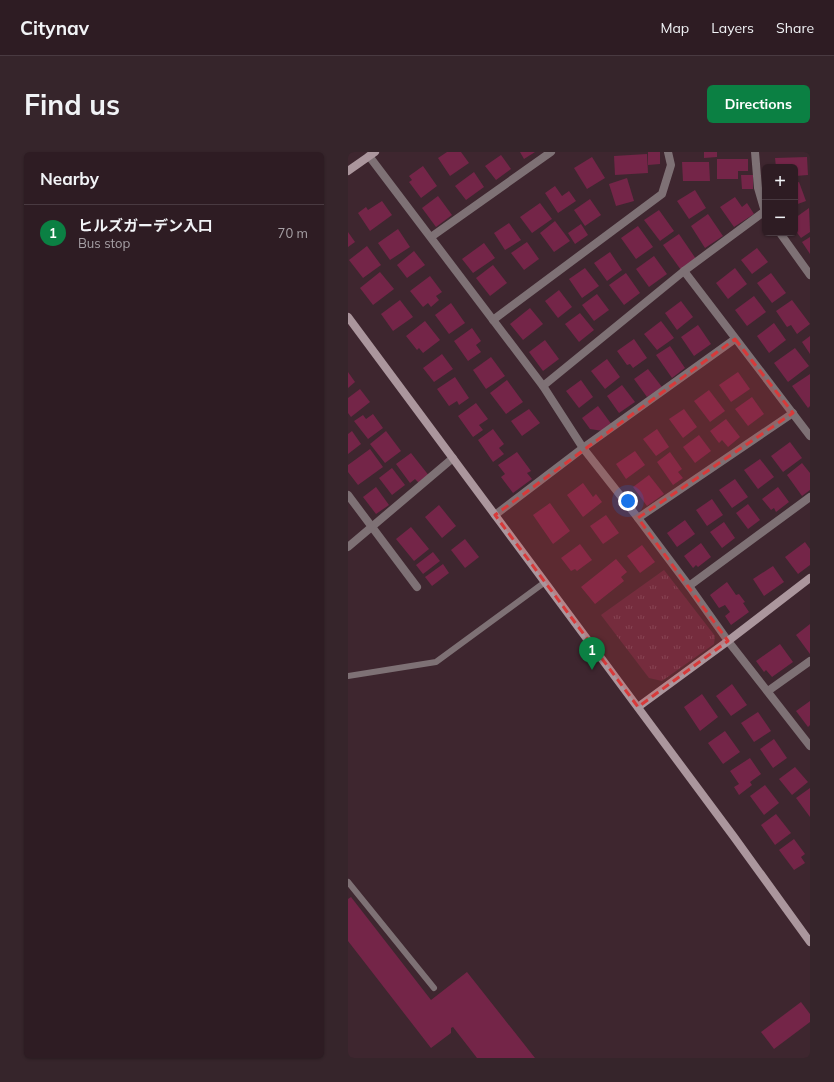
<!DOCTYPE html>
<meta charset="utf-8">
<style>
body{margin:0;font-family:Mulish,"Noto Sans JP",sans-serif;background:#36252b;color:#f1f3f6}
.controls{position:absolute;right:12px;top:12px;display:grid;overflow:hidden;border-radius:6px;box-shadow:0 1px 3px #0004}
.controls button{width:36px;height:36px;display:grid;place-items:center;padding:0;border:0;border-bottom:1px solid #493a41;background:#2e1c23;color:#f1f3f6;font:20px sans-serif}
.you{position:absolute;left:280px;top:349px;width:14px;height:14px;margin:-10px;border:3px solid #fff;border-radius:50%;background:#1a73e8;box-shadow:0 0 0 6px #1a73e833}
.badge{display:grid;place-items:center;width:26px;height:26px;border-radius:50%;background:#0b8043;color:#fff;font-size:13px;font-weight:700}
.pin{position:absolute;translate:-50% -33px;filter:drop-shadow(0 1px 2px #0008)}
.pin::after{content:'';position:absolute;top:21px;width:14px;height:12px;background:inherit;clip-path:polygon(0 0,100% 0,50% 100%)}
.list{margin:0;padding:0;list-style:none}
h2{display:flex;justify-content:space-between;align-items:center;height:52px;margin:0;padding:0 16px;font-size:17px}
h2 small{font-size:13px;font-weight:400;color:#a7a1a6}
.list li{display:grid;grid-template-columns:26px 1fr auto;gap:12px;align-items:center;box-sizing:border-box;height:56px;padding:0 16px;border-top:1px solid #493a41}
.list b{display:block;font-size:15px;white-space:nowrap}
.list p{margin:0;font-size:13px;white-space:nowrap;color:#a7a1a6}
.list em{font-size:13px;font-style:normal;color:#a7a1a6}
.map{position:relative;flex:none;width:462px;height:906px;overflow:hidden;border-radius:6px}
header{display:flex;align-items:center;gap:24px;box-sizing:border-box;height:56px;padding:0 20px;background:#2e1c23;border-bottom:1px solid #493a41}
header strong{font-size:19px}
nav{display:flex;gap:22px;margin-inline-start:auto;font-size:14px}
.intro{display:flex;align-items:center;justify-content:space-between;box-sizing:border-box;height:96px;padding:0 24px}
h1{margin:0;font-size:28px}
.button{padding:10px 18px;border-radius:6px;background:#0b8043;color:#fff;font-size:14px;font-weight:700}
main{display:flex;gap:24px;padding:0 24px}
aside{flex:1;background:#2e1c23;border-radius:6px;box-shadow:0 1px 3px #0004}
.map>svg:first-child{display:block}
.park{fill:url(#park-tufts)}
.building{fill:#742548}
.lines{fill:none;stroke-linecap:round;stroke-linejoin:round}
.lane{stroke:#7e7175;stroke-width:6}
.street{stroke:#7e7175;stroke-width:8}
.secondary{stroke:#ab969d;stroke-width:8}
.marked{fill:#d83a3a;fill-opacity:0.2;stroke:#d83a3a;stroke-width:3;stroke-dasharray:8 5;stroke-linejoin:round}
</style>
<header>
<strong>Citynav</strong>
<nav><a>Map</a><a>Layers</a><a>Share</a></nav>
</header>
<div class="intro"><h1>Find us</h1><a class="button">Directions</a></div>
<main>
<aside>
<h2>Nearby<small></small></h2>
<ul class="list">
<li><span class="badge">1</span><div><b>ヒルズガーデン入口</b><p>Bus stop</p></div><em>70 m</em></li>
</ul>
</aside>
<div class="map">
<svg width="462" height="906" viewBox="0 0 462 906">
<defs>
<pattern id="park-tufts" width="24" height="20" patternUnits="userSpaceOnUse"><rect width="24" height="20" fill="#5d283e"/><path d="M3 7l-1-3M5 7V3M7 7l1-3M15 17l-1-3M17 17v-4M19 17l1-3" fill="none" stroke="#744659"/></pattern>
</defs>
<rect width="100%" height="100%" fill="#3e262f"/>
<path class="park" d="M316,418L367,484L366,492L314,529L301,526L253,463Z"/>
<g class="building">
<path d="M99,0H113L121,11L102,24L90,6Z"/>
<path d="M172,0H187L176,7Z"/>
<path d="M300,0H312V12L300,13Z"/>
<path d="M356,0H369V5L356,6Z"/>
<path d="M299,2L300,21L267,23L266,4Z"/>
<path d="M153,3L163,17L148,28L137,14Z"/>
<path d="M244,5L257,26L239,37L226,16Z"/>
<path d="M459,5L460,23L447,24V15H428L427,6Z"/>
<path d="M369,7H400V19H390V27H369Z"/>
<path d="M334,10H361L362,29H335Z"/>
<path d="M75,14L89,34L73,46L61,30L64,28L61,24Z"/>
<path d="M126,20L136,35L118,48L107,34Z"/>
<path d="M393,23H405V37H394Z"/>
<path d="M279,26L286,49L268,54L261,32Z"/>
<path d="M451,30L458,49L447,53V31Z"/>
<path d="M207,34L214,44L221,39L228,49L210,61L197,41Z"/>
<path d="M347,38L358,56L341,67L329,49Z"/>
<path d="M90,44L104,63L88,75L74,56Z"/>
<path d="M387,45L394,55L399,51L406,62L386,75L372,55Z"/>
<path d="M242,47L253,63L237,74L226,58Z"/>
<path d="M34,49L44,63L22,79L10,61L18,55L20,58Z"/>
<path d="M192,51L204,67L184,81L172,65Z"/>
<path d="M461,56L462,80L453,86L447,78V66Z"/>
<path d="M311,58L326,79L312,89L296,68Z"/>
<path d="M360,62L375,84L357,96L343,74Z"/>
<path d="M207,69L222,89L206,100L192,81Z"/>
<path d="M161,71L173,88L157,98L146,81Z"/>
<path d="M233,72L240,83L227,92L220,81Z"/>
<path d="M290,74L305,95L288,107L273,86Z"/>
<path d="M50,77L62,95L42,108L30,91Z"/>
<path d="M0,80L7,90L0,95Z"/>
<path d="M331,82L348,107L333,118L315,93Z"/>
<path d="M462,85V102L454,90Z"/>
<path d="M179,90L191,107L176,118L163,101Z"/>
<path d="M136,91L147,106L125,121L114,107Z"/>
<path d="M19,94L33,113L15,126L1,108Z"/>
<path d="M409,96L420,110L404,122L393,108Z"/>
<path d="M66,99L77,113L59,126L49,113Z"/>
<path d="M262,100L274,118L259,129L246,111Z"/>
<path d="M306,104L319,122L301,135L288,117Z"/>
<path d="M145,113L159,131L142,144L128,126Z"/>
<path d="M237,116L251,134L234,146L221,127Z"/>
<path d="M387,116L399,132L380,147L368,131Z"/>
<path d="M32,120L46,137L25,153L12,136Z"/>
<path d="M278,121L292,141L276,153L261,133Z"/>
<path d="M423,121L438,141L424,151L409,131Z"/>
<path d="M82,124L94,140L88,144L91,148L83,155L80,151L75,155L62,139Z"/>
<path d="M211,138L224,155L210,166L197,149Z"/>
<path d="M249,142L261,158L246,169L234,153Z"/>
<path d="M406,144L418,160L399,174L387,158Z"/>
<path d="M52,148L65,165L45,179L33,162Z"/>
<path d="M444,148L462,172L449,182L443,173L439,175L428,159Z"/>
<path d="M333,149L345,165L329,178L317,161Z"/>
<path d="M103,151L117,171L101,182L87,163Z"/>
<path d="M182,156L195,172L175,188L162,172Z"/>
<path d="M232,161L246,178L231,190L217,172Z"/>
<path d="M77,169L92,188L75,201L71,196L69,198L58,184Z"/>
<path d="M313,169L326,186L309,198L296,182Z"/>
<path d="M426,171L438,188L421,201L409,184Z"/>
<path d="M350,173L363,192L346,204L333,185Z"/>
<path d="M124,176L133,189L128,193L133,200L120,209L106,189Z"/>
<path d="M462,184V202L454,190Z"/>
<path d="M286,187L299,206L285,216L282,212L279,213L269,199Z"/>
<path d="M197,188L211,207L195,219L181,200Z"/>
<path d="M322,194L337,216L324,226L308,203Z"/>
<path d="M447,196L461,214L440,230L426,211Z"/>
<path d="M94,202L105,217L86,230L75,216Z"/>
<path d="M143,205L157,224L138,237L125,218Z"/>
<path d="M259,207L272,225L257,237L243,219Z"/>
<path d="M300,217L314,235L299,245L286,227Z"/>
<path d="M0,220L7,230L0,236Z"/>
<path d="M390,220L402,237L383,250L371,233Z"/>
<path d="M462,222V254L460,256L444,234Z"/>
<path d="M107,225L121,246L111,253L109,249L101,254L89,237Z"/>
<path d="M159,228L175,250L158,262L142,241Z"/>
<path d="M233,228L245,245L231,256L218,239Z"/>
<path d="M274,233L287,250L271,261L259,244Z"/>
<path d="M12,237L22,250L3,265L0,261V246Z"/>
<path d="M361,238L377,259L362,270L346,249Z"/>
<path d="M404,245L416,262L400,274L387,257Z"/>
<path d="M128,251L140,267L131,273L135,278L125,285L110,264Z"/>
<path d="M250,254L264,273L255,279L242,277L234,266Z"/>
<path d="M181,257L192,271L174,284L163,269Z"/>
<path d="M336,257L349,275L335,286L321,267Z"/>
<path d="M25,262L35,276L20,287L6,269L15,263L18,267Z"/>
<path d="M378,267L392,285L380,295L374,288L371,291L362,279Z"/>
<path d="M145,277L156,292L151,296L156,302L145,310L130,288Z"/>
<path d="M309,277L321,295L308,304L295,287Z"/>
<path d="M4,279L13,292L0,302V282Z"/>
<path d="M38,279L53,299L37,311L22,292Z"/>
<path d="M351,283L363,299L347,311L335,295Z"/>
<path d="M442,290L454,306L435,320L423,304Z"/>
<path d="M22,297L35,315L10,333L0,320V313Z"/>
<path d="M287,299L297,313L278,327L268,312Z"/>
<path d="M169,300L183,319L179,321L184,327L165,341L153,325L157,322L150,313Z"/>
<path d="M322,300L334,317L330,320L335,326L325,333L309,310Z"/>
<path d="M63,301L82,325L72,332L67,327L62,331L48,312Z"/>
<path d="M412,307L426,325L410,337L396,318Z"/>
<path d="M454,311L462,321V338L454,344L439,323Z"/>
<path d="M44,316L57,333L44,343L31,326Z"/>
<path d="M301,323L316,342L299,354L285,335Z"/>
<path d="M387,327L400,345L384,356L371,338Z"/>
<path d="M235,331L245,345L248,342L254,350L235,365L219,343Z"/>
<path d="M28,335L41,353L28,362L15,345Z"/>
<path d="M430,335L441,350L428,360L426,356L423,358L414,347Z"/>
<path d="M364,347L375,363L359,374L348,358Z"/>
<path d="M202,351L222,379L205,392L185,363Z"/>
<path d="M400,352L412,368L400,377L388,361Z"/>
<path d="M91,353L108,374L94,386L77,365Z"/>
<path d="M258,363L271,381L255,392L242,374Z"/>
<path d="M337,368L347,382L329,395L319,381Z"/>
<path d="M376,370L387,386L374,396L362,380Z"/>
<path d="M63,375L81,397L66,409L48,387Z"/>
<path d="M117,387L131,405L117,416L103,398Z"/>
<path d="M457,390L462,397V413L450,422L437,405Z"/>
<path d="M353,391L363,405L350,415L348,413L345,416L336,404Z"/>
<path d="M232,392L244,408L229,419L227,417L223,419L213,406Z"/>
<path d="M294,393L307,410L292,421L279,404Z"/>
<path d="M85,400L92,409L75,422L68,413Z"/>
<path d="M268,407L279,420L273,425L276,429L247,452L233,435Z"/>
<path d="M95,412L101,421L84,434L77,425Z"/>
<path d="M425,414L436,430L416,444L405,427Z"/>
<path d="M379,430L388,443L391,442L397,450L395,451L401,460L383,473L377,464L382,460L377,453L371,456L362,443Z"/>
<path d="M462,472V502L448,483Z"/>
<path d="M432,492L445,510L424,525L418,518L416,520L408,509Z"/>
<path d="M384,532L399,553L383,564L368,544Z"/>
<path d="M354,542L370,565L352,579L336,555Z"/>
<path d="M462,549V573L460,575L448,559Z"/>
<path d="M410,560L423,579L406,590L393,571Z"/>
<path d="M377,579L392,600L375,612L360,591Z"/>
<path d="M426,587L439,606L425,616L412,597Z"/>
<path d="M402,606L413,622L402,630L404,633L391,643L386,635L391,632L382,619Z"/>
<path d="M447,615L460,630L444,643L431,627Z"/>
<path d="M417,633L431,651L416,663L402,644Z"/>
<path d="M462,636V665L448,646Z"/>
<path d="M428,662L443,681L427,693L413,673Z"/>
<path d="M446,687L457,702L453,705L457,711L446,718L431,698Z"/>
<path d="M3,745L83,848L119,820L187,906H129L105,875L103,876V881L83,896L0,789V747Z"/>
<path d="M453,850L462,862V870L426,897L413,880Z"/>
</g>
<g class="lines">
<g class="lane">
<path d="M0,524L88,510L197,430"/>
<path d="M0,730L86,836"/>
</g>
<g class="street">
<path d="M407,0L410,36L417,60"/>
<path d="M21,4L195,234L235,296L290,366L341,434L380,489L462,594"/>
<path d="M432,81L462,123"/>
<path d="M83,85L203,0"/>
<path d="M336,119L462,284"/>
<path d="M145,168L314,42L323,13L320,0"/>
<path d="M195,234L336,119L417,59"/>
<path d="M0,343L69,435"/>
<path d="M147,363L235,296L387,187"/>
<path d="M290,366L445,261"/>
<path d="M0,395L105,306"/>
<path d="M341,434L462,345"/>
<path d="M420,539L462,509"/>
</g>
<g class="secondary">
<path d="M0,19L27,0"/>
<path d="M0,165L386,685L462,790"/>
<path d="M290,555L380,489L462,426"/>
</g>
</g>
<path class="marked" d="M387,187L445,261L290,366L380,489L290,555L147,363Z"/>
</svg>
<div class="controls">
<button>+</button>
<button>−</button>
</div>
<div class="you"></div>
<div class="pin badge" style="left:244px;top:518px">1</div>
</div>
</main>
